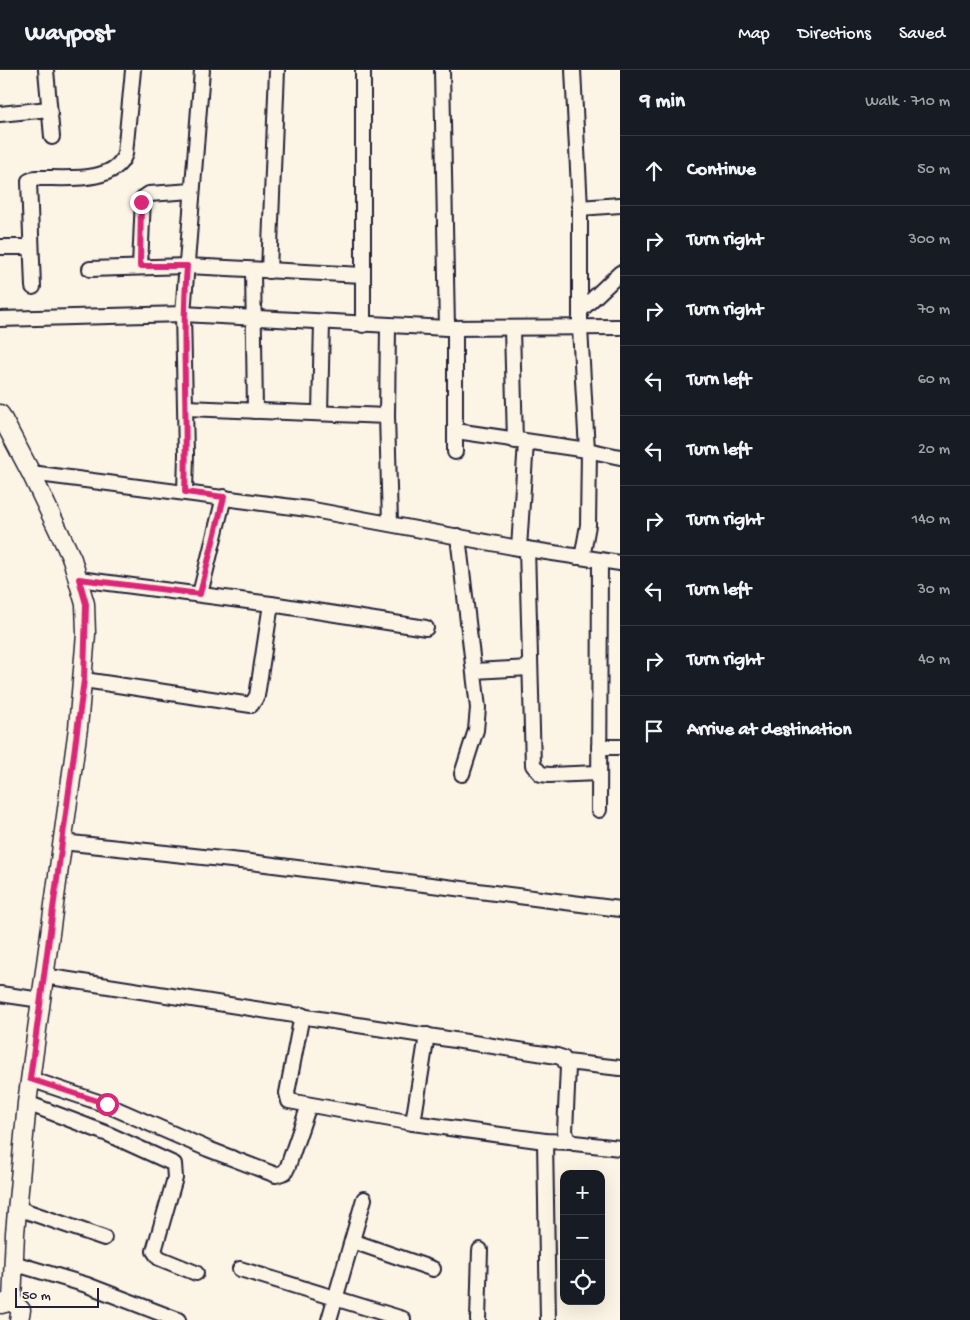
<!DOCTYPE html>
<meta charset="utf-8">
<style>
body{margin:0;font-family:"Gochi Hand",sans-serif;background:#20242c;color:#f1f3f6}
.controls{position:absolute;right:15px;bottom:15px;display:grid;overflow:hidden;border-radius:10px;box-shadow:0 5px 20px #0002}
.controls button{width:45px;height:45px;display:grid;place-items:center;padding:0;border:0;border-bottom:1px solid #363941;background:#171b24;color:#f1f3f6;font:25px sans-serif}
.scale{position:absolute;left:15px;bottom:12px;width:84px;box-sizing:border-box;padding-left:5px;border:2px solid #22223b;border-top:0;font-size:14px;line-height:18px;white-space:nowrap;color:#22223b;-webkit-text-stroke:4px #fcf5e5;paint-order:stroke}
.stop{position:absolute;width:15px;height:15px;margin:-11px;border:4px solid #db2777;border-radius:50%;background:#fff}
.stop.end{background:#db2777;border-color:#fff;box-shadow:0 1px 5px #0008}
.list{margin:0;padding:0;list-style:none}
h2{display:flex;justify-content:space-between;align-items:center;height:65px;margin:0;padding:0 20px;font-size:21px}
h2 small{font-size:16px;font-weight:400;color:#9ea1a6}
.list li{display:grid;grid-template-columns:32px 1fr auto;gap:15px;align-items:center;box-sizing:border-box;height:70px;padding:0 20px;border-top:1px solid #363941}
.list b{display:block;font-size:19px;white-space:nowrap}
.list em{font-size:16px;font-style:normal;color:#9ea1a6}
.icon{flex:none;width:28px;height:28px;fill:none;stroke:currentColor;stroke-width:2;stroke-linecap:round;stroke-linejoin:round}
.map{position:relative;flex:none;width:620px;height:1250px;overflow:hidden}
header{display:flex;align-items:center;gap:30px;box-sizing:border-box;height:70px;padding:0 25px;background:#171b24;border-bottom:1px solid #363941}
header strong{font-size:24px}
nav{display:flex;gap:28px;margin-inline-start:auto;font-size:18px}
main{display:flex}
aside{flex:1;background:#171b24}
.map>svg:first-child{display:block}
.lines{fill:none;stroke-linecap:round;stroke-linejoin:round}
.minor-casing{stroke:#22223b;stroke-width:18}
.major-casing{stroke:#22223b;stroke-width:21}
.minor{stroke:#fcf5e5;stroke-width:14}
.major{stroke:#fcf5e5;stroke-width:18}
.route{stroke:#db2777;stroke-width:6}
</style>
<header>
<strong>Waypost</strong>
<nav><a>Map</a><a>Directions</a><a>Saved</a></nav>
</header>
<main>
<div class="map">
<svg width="620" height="1250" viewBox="0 0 620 1250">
<rect width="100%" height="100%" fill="#fcf5e5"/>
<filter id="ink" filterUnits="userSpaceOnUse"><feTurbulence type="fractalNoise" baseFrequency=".02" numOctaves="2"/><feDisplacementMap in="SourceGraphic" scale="10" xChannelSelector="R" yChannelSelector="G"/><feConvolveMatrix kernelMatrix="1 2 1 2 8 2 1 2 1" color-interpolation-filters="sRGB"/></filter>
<g filter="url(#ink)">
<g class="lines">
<defs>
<g id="minor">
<path d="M46,0L52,67"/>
<path d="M363,0V255"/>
<path d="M442,0L447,258"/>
<path d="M573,0L580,138V258L587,380L589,381L588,455L583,483L577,487"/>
<path d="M0,44L49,39"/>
<path d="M580,138L620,135"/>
<path d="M0,177H31"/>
<path d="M140,196L143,128L149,124L192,121"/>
<path d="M90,199L187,196L363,205"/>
<path d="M253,200L255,341"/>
<path d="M269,201L277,0"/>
<path d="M33,217L29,111L36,108C62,107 114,115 125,84L133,0"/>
<path d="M580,241L620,203"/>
<path d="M0,249L183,244L447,258L620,257"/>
<path d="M388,256L387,346L390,453"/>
<path d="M455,258V382"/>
<path d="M512,259L515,371"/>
<path d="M186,338L387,346"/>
<path d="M320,343L322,252"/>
<path d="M456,361L587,380L620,387"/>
<path d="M31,403L308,439L513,477L620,493"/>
<path d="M185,422L186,384L183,244L202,0"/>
<path d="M458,466L478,638L476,660L462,704"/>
<path d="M519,478L526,372"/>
<path d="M527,479L533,695L541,704L549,705L599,703"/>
<path d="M79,509L271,534L426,558"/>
<path d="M200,524L224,427"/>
<path d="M474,601L530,598"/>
<path d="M84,610L251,635L257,626L271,534"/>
<path d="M599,677H620"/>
<path d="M599,740L600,490"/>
<path d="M62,772L250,792L620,839"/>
<path d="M44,906L557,986L563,988L568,997L565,1061L567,1069L574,1073L620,1078"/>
<path d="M0,924L41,930"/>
<path d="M302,945L287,1023L289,1031L413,1053L545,1071L570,1072"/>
<path d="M567,992L620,998"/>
<path d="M30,1009L107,1035L208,1079L276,1105L285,1102L288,1096L309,1035"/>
<path d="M27,1033L108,1064L174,1094L175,1108L154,1181L159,1188L196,1203"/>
<path d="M413,1053L427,965"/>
<path d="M545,1071L548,1250"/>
<path d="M17,1138L104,1168"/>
<path d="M352,1171L433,1199"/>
<path d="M13,1193L87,1215L178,1250"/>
<path d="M240,1199L403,1249"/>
<path d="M329,1250L364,1129"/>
<path d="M478,1250L480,1180"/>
</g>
<g id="major">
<path d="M0,344L31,403L72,489L85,534L86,564L78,658L27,1033L15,1163L12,1231"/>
<path d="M1,1234L12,1231L21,1240L19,1250"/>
</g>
</defs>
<use href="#minor" class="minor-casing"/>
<use href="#major" class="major-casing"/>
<use href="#minor" class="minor"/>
<use href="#major" class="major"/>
</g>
</g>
<g class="lines" filter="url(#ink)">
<path class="route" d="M107,1034L30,1009L84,610L86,534L79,509L200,524L224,427L185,422C188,347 181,271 187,196H140L141,132"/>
</g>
</svg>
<div class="controls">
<button>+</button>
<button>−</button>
<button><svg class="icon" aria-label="locate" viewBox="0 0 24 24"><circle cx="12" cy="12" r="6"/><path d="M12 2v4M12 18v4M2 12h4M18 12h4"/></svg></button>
</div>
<div class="scale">50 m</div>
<div class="stop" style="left:107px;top:1034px"></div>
<div class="stop end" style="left:141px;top:132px"></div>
</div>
<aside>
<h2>9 min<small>Walk · 710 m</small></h2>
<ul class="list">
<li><svg class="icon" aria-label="ahead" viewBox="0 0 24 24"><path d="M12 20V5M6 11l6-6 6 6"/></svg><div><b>Continue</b></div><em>50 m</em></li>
<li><svg class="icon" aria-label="right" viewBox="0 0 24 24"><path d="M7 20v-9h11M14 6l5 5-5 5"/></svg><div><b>Turn right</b></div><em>300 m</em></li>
<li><svg class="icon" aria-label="right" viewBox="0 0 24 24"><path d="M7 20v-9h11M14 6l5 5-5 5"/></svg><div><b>Turn right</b></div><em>70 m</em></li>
<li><svg class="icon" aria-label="left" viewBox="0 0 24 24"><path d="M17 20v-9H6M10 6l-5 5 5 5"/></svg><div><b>Turn left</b></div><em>60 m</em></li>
<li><svg class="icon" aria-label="left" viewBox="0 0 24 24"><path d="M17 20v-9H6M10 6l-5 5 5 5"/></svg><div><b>Turn left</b></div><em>20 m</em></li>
<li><svg class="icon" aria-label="right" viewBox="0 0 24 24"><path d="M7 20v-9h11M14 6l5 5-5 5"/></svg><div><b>Turn right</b></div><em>140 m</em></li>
<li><svg class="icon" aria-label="left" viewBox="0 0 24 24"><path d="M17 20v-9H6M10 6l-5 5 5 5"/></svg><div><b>Turn left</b></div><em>30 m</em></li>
<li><svg class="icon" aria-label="right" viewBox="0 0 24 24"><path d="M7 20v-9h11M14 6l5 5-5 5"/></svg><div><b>Turn right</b></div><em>40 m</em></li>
<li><svg class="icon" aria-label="arrive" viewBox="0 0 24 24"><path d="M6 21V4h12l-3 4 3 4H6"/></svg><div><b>Arrive at destination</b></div></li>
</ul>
</aside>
</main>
